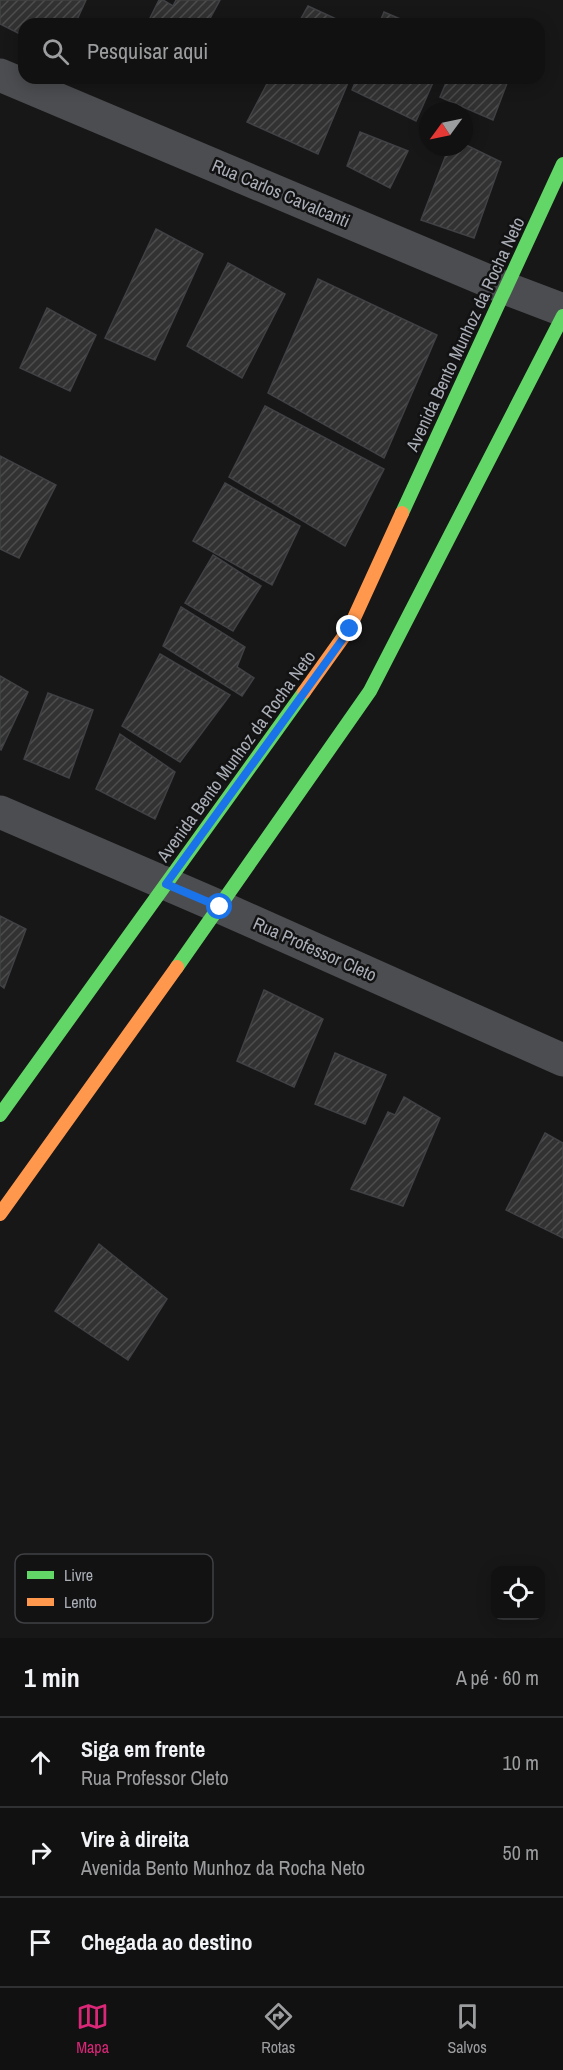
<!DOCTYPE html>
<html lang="pt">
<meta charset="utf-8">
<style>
body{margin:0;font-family:"Archivo Narrow",sans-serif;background:#1e1f20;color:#f1f3f6}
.controls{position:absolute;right:18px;bottom:18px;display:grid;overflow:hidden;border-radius:12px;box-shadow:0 3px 15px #0003}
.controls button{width:54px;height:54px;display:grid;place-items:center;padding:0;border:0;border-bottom:2px solid #303132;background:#111112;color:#f1f3f6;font:30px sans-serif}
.compass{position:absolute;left:419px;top:102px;width:54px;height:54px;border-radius:50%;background:#111112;box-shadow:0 3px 15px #0003;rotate:237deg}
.stop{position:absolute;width:18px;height:18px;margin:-14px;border:4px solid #1a73e8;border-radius:50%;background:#fff}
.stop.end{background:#1a73e8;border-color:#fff;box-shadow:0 2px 6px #0008}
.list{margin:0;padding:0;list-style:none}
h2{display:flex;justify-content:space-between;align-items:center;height:78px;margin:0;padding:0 24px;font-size:26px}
h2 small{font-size:20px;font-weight:400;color:#9c9d9f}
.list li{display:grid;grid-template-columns:39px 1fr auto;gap:18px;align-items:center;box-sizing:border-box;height:90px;padding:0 24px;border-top:2px solid #303132}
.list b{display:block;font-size:22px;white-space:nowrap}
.list p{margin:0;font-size:20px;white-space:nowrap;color:#9c9d9f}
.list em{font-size:20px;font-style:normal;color:#9c9d9f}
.icon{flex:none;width:33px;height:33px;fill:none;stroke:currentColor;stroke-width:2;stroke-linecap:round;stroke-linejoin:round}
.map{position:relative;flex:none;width:563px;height:1638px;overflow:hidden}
.search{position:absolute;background:#111112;box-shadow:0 3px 15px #0003;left:18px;right:18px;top:18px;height:66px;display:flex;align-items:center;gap:15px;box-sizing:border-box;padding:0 21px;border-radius:18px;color:#9c9d9f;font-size:22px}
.sheet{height:348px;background:#111112}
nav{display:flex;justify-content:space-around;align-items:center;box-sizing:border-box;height:84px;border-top:2px solid #303132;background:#111112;font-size:16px;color:#9c9d9f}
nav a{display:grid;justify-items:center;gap:3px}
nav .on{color:#db2777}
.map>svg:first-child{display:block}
.building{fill:url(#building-hatch);stroke:#404144;stroke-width:1.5}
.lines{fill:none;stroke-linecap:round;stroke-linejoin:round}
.street{stroke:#4c4d50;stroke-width:33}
.fast{stroke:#63d668;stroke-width:14}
.slow{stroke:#ff974d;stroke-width:14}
.route{stroke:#1a73e8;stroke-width:8}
.labels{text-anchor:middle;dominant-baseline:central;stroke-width:5;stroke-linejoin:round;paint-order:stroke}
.street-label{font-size:18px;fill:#aaaeb7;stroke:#121213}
.key{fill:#121213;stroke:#404144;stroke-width:1.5}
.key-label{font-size:16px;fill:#aaaeb7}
</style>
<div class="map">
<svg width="563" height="1638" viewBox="0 0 563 1638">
<defs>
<pattern id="building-hatch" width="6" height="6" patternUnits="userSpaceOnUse" patternTransform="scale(1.5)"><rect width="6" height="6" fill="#323233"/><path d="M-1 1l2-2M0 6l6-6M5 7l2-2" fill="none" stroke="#4d4d4e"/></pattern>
</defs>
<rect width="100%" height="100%" fill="#171718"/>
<g class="building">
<path d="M0,0H86L75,24H24V36L0,24Z"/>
<path d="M159,0H163L173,6L176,0H220L207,24H147Z"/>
<path d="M308,6L347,24H298Z"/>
<path d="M384,12L412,24H379Z"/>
<path d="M270,78H350L318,154L247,122Z"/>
<path d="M357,78H435L416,121L352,90Z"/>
<path d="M448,78H509L493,120L440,97Z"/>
<path d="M360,132L408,151L390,188L347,166Z"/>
<path d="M464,144L501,162L474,238L421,220L449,147H464Z"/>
<path d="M156,229L203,254L155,360L105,338Z"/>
<path d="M228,263L285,294L242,378L187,346Z"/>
<path d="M318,279L437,335L384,458L268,393Z"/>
<path d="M47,308L96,335L70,391L20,368Z"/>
<path d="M265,406L384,469L345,546L229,477Z"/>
<path d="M0,456L56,485L19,558L0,549Z"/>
<path d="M225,483L300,526L272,585L193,541Z"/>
<path d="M213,555L261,586L233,631L185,603Z"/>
<path d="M181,607L245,647L237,667L254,678L242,696L163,646Z"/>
<path d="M160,654L230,695L180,762L122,726Z"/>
<path d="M0,676L28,692L1,750L0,749Z"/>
<path d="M48,693L93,710L69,778L24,759Z"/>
<path d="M120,734L175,772L155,819L96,789Z"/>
<path d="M0,916L26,929L4,988L0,985Z"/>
<path d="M264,990L323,1019L294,1087L237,1061Z"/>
<path d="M335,1053L386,1075L365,1124L315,1104Z"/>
<path d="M404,1097L440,1118L403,1206L351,1189L388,1112L395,1115Z"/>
<path d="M545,1133L563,1143V1238L506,1210Z"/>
<path d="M99,1244L167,1299L128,1360L55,1311Z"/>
</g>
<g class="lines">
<g class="street">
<path d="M0,75L505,288L563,310"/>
<path d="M0,812L220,907L563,1060"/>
</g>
<g class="fast">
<path d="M402,513L563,164"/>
<path d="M177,967L370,691L563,316"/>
<path d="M0,1115L304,692"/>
</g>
<g class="slow">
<path d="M304,692L349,629L402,513"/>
<path d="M0,1214L177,967"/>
</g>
</g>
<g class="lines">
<path class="route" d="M220,907L166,884L350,629"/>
</g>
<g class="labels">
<g class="street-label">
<text transform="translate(281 193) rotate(23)">Rua Carlos Cavalcanti</text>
<text transform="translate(465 334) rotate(-65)">Avenida Bento Munhoz da Rocha Neto</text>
<text transform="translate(236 756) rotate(-54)">Avenida Bento Munhoz da Rocha Neto</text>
<text transform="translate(315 949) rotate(24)">Rua Professor Cleto</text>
</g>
</g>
<rect x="15" y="1554" width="198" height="69" rx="9" class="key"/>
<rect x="27" y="1571" width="27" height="8" fill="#63d668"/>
<rect x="27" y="1598" width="27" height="8" fill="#ff974d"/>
<g class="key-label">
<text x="64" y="1581">Livre</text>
<text x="64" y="1608">Lento</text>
</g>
</svg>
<div class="controls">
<button><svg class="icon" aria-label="locate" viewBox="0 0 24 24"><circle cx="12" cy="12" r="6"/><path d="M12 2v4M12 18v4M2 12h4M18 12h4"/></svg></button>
</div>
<svg class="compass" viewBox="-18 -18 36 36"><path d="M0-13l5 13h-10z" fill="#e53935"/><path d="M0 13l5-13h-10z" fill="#9c9d9f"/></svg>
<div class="stop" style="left:220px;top:907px"></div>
<div class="stop end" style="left:350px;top:629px"></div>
<div class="search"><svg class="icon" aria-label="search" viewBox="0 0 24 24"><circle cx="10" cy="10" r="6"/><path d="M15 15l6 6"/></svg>Pesquisar aqui</div>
</div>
<section class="sheet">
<h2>1 min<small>A pé · 60 m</small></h2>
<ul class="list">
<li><svg class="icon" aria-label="ahead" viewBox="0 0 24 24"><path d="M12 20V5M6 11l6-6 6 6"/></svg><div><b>Siga em frente</b><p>Rua Professor Cleto</p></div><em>10 m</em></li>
<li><svg class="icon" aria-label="right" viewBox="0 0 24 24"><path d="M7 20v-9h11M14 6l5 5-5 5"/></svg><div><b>Vire à direita</b><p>Avenida Bento Munhoz da Rocha Neto</p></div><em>50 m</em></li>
<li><svg class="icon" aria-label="arrive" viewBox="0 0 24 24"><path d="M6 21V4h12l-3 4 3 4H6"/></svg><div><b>Chegada ao destino</b></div></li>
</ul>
</section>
<nav>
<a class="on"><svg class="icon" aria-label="map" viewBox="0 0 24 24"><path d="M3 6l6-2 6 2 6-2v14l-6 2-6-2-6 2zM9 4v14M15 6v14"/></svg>Mapa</a>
<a><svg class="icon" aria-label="directions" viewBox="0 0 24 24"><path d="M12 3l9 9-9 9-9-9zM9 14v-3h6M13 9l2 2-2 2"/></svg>Rotas</a>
<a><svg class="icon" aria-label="saved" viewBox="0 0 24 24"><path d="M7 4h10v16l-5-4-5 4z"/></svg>Salvos</a>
</nav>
